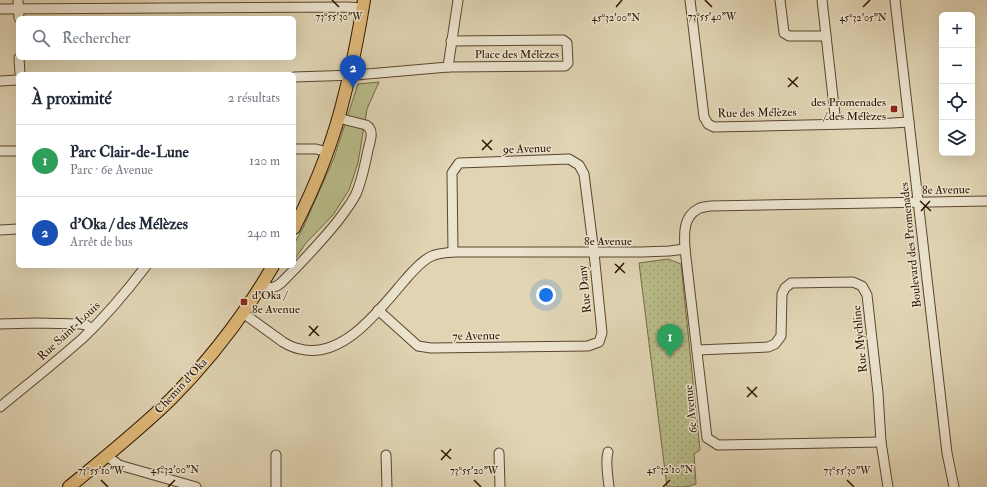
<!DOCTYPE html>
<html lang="fr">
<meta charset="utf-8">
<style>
body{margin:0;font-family:"IM FELL Double Pica",serif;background:#f6f6f7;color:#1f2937}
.controls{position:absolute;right:12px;top:12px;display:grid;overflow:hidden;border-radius:6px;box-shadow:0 4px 16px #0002}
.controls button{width:36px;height:36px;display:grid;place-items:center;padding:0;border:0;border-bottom:1px solid #e0e1e3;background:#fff;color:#1f2937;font:20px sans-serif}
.you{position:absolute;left:546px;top:295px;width:14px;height:14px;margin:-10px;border:3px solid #fff;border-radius:50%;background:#1a73e8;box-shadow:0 0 0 6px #1a73e833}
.badge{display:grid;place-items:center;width:26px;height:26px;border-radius:50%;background:#0f766e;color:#fff;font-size:13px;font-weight:700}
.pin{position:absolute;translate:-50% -33px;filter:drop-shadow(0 1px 2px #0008)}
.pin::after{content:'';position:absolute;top:21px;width:14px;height:12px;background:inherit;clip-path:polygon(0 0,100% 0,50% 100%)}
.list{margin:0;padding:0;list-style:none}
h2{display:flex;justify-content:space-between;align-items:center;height:52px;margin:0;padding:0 16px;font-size:17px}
h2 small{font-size:13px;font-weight:400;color:#747a83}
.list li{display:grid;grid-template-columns:26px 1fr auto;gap:12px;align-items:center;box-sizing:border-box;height:72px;padding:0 16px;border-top:1px solid #e0e1e3}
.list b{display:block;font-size:15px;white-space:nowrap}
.list p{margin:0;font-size:13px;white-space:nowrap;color:#747a83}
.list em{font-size:13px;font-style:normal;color:#747a83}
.icon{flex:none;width:22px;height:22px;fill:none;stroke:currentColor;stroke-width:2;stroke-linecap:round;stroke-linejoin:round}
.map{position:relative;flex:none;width:987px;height:487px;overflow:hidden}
.search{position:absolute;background:#fff;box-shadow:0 4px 16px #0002;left:16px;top:16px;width:280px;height:44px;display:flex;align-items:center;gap:10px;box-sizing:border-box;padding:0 14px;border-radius:6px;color:#747a83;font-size:15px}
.panel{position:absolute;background:#fff;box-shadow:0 4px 16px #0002;left:16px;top:72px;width:280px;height:196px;border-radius:6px}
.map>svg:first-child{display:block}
.green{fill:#b8bb89;stroke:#746844}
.park{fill:url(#park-dots);stroke:#746844}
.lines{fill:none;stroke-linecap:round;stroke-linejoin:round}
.minor-casing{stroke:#5b452d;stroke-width:11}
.major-casing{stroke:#2f1500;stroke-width:14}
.minor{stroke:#ebe3ce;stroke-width:9}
.major{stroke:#e0ba7a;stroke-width:12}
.ticks{fill:none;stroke:#2f1500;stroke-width:1.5}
.poi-dot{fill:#8f2418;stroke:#ebe3ce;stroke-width:1.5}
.labels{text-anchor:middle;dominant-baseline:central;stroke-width:3;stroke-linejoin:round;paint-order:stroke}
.street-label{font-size:12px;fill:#2f1500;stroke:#ebe3ce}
.poi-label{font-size:12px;fill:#2f1500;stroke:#ebe3ce;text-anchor:end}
.ticks-label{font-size:10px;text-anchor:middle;fill:#2f1500;stroke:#ebe3ce;stroke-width:3;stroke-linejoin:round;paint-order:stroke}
</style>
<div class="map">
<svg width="987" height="487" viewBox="0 0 987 487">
<defs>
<pattern id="park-dots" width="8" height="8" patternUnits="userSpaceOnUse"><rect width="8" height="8" fill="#b8bb89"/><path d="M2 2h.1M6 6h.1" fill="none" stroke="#9ea074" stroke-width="1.8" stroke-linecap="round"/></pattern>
</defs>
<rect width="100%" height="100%" fill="#e0d4b3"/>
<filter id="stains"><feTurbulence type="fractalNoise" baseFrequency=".005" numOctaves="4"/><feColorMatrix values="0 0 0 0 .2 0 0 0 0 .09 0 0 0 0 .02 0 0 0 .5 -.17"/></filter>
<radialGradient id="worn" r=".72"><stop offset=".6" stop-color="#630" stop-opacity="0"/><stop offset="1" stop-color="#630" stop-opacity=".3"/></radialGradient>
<path class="green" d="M379,82L367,109L358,163L349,190L333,215L306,243L294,260V244L303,228L334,158L358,84Z"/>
<path class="park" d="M668,259L681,264L700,450L694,454L696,484L686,487H667L639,263Z"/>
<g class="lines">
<defs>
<g id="minor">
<path d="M18,0L19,18"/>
<path d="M690,0L704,117L708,124L714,127L892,123L909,122"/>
<path d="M780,0L784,33L789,36H826"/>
<path d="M822,0L836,124"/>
<path d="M895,0L947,453L954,487"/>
<path d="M0,9L348,7L363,8"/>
<path d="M19,58L20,74"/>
<path d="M448,67L565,66L568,63L567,43L563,40L451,41"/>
<path d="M294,77L356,75L448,67L458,0"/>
<path d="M0,81L18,80"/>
<path d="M294,149H316L327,152"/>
<path d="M0,151H18"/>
<path d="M0,230L18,229"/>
<path d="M262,285C270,289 275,288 281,283C301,263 320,243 337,222C344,213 351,204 356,194C362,180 365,165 368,150C370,141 375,130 366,125L338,118"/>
<path d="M378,310L418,346L431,348L588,346L599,342L602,333L594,253L584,174L579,165L569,159L459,163L452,173L453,252"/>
<path d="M243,313L283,342C288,345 294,348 300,349C343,360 380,309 405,280C412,272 422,260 432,256C439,253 446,253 453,252H642L669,251L685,249"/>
<path d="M0,324L36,323L81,324L86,325L92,329"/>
<path d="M697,350L768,347L775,344L781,336L782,294L785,288L791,283L853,282L862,286L867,295L878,393L881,442L888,487"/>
<path d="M0,407C28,384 56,362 83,338C106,316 127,291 146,266"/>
<path d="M881,442L718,445L707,438L685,249C684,234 683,217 698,209C701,207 706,207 710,206L987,201"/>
<path d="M608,452C605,462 608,476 609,487"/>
<path d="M499,453L500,487"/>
<path d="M276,455V487"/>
<path d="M386,455L387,487"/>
<path d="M107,456L119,465L196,487"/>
</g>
<g id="major">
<path d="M294,228C316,185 334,140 345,93C353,63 359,31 364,0"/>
<path d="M69,487C103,459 138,431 170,400C210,360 245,314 273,266"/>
</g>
</defs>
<use href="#minor" class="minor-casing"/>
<use href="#major" class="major-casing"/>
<use href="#minor" class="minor"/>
<use href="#major" class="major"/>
</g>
<path class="ticks" d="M332,0L339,7M705,0L712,7M616,7L622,0M863,7L870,0M788,78L798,87M788,87L798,77M482,140L492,150M482,150L492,140M920,201L931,211M921,211L930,201M615,264L625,273M615,273L624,263M309,326L319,336M309,336L318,326M747,387L757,397M747,397L757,387M441,450L451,459M441,460L451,449M101,480L108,487M474,480L481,487M847,480L854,487M168,487L175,480M663,487L670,480"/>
<g class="poi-dot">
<rect x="890" y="105" width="8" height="8" rx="2"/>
<rect x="240" y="298" width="8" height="8" rx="2"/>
</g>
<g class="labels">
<g class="street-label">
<text x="517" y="54">Place des Mélèzes</text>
<text transform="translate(757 113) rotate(-1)">Rue des Mélèzes</text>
<text transform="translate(527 149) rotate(-2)">9e Avenue</text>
<text transform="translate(946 190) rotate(-1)">8e Avenue</text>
<text x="608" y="241">8e Avenue</text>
<text transform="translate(911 245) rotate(-96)">Boulevard des Promenades</text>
<text transform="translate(585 289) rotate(-96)">Rue Dany</text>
<text transform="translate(69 331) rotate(-43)">Rue Saint-Louis</text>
<text transform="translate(476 336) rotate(-1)">7e Avenue</text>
<text transform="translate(860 339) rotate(-96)">Rue Mychline</text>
<text transform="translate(181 386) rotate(-47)">Chemin d'Oka</text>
<text transform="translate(691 409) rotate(-96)">6e Avenue</text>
</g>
<g class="poi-label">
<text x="886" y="102">des Promenades<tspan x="886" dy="14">/ des Mélèzes</tspan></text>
<text x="252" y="295" text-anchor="start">d'Oka /<tspan x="252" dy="14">8e Avenue</tspan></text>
</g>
</g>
<g class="ticks-label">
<text x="339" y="20">73°55'30"W</text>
<text x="712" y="20">73°55'40"W</text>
<text x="616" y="21">45°32'00"N</text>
<text x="863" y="21">45°32'05"N</text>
<text x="175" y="473">45°32'00"N</text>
<text x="670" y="473">45°32'10"N</text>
<text x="101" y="474">73°55'10"W</text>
<text x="474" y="474">73°55'20"W</text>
<text x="847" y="474">73°55'30"W</text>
</g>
<rect width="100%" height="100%" filter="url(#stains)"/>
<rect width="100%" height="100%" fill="url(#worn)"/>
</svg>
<div class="controls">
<button>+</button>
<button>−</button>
<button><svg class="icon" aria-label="locate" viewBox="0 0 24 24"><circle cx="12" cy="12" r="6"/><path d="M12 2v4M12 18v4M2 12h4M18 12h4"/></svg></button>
<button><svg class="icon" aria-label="layers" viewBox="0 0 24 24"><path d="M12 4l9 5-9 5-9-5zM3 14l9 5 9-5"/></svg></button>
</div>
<div class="you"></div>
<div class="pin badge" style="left:670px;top:357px;background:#2e9e5b">1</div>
<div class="pin badge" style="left:353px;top:88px;background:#1a4fb4">2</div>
<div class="search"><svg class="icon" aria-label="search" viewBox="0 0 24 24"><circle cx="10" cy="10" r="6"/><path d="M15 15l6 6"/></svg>Rechercher</div>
<section class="panel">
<h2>À proximité<small>2 résultats</small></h2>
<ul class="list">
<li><span class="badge" style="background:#2e9e5b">1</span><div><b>Parc Clair-de-Lune</b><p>Parc · 6e Avenue</p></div><em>120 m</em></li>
<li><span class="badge" style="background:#1a4fb4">2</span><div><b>d'Oka / des Mélèzes</b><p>Arrêt de bus</p></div><em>240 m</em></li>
</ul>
</section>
</div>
